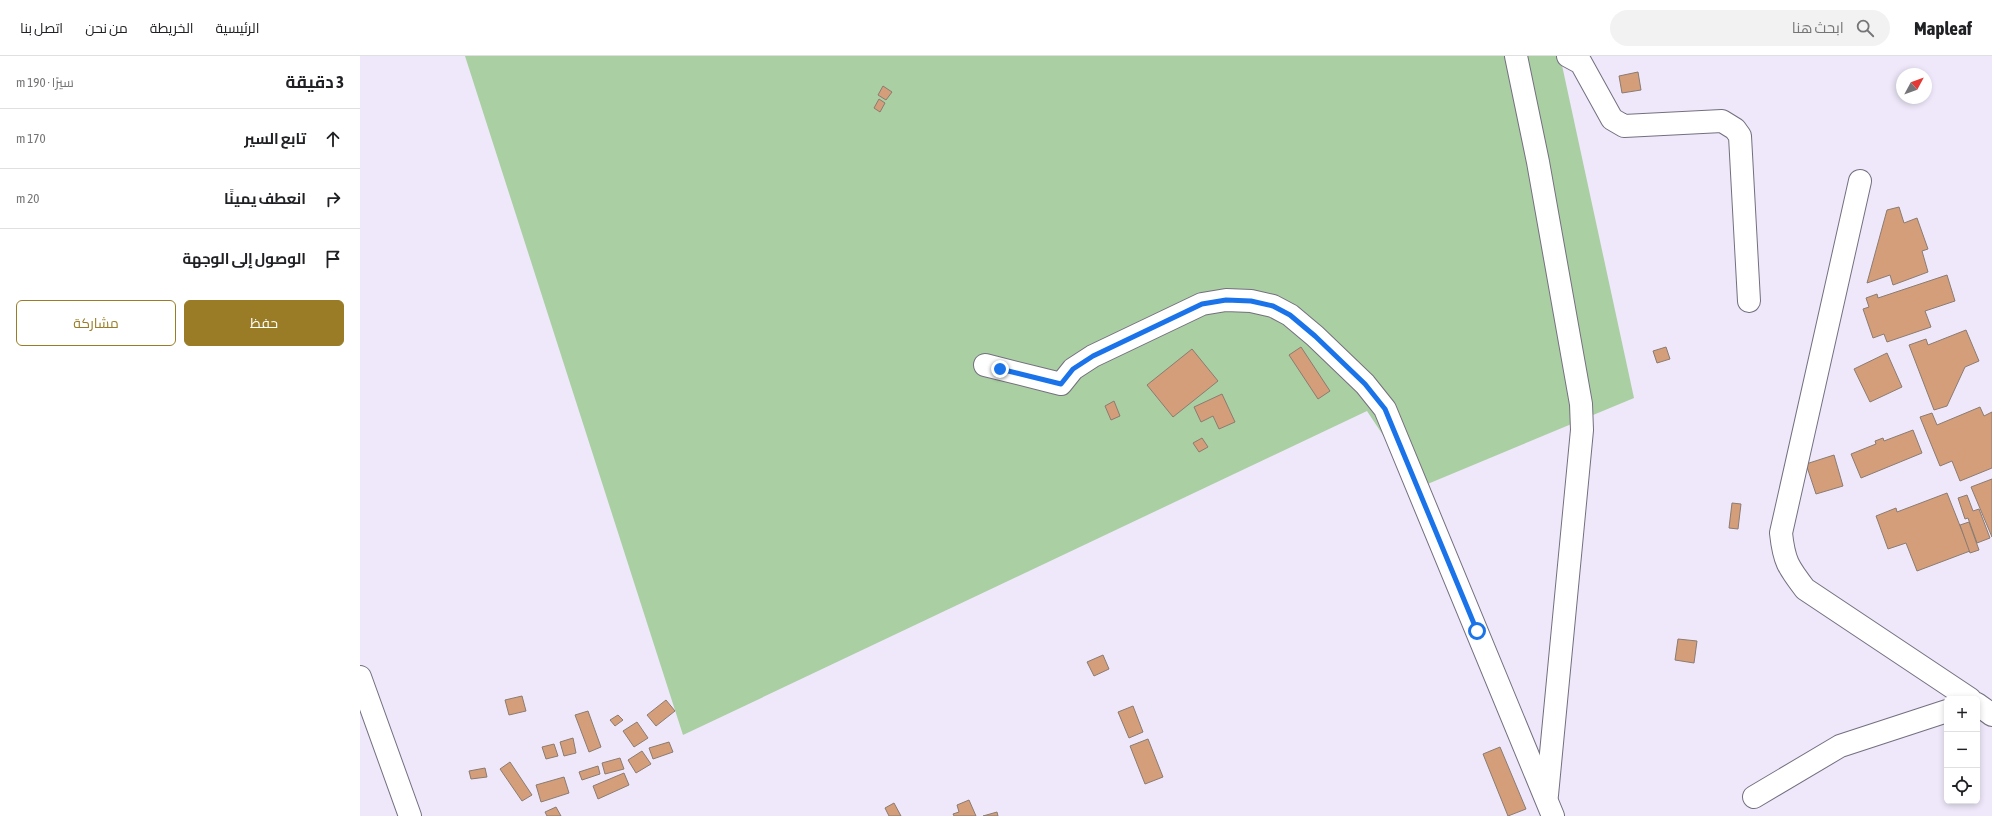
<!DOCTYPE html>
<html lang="ar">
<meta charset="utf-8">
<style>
body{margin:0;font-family:"Asap Condensed",Cairo,sans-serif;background:#f2f2f2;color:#202124;direction:rtl}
.controls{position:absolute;right:12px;bottom:12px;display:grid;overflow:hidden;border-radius:6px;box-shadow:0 2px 6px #0003}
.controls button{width:36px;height:36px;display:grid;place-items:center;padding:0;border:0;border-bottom:1px solid #e0e0e0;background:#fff;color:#202124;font:20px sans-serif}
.compass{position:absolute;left:1536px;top:12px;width:36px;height:36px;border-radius:50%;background:#fff;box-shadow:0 2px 6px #0003;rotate:49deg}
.stop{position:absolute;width:12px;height:12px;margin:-9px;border:3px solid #1a73e8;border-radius:50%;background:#fff}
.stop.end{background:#1a73e8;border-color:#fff;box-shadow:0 1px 4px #0008}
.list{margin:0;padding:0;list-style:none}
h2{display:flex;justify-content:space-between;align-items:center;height:52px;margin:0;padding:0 16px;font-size:17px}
h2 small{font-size:13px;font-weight:400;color:#757577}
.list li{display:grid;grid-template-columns:26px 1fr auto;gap:12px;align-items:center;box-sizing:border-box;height:60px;padding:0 16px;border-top:1px solid #e0e0e0}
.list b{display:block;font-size:15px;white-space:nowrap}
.list em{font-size:13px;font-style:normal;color:#757577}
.actions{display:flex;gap:8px;padding:12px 16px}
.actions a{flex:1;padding:9px 0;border:1px solid #997c25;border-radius:6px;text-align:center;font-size:14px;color:#997c25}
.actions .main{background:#997c25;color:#fff}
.icon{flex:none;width:22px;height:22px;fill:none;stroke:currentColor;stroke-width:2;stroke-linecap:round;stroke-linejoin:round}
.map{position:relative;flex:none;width:1632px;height:760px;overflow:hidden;direction:ltr}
header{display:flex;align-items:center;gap:24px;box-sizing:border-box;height:56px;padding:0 20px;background:#fff;border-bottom:1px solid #e0e0e0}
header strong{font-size:19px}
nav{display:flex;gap:22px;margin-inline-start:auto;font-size:14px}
.search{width:280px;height:36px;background:#f2f2f2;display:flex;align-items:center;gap:10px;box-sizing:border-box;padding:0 14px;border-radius:22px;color:#757577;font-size:15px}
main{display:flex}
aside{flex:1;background:#fff}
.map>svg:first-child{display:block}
.green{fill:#aacfa3}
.building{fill:#d49e7a;stroke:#8b7b71}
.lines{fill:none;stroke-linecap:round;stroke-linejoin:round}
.street-casing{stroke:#746f7f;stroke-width:24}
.street{stroke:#fff;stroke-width:22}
.route{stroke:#1a73e8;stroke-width:5}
</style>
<header>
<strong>Mapleaf</strong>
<div class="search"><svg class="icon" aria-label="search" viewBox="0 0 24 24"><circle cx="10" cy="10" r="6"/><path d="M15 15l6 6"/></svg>ابحث هنا</div>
<nav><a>الرئيسية</a><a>الخريطة</a><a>من نحن</a><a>اتصل بنا</a></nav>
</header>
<main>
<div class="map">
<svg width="1632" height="760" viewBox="0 0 1632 760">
<rect width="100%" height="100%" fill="#eee8fa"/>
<path class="green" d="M105,0H1200L1274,342L1058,432L1007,355L323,679Z"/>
<g class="building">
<path d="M1278,16L1281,34L1262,37L1259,20Z"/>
<path d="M523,30L532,36L526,44L518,39Z"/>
<path d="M519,43L525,47L520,56L514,52Z"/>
<path d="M1539,151L1544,167L1557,162L1568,193L1562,195L1568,216L1533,229L1530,219L1507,227L1527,154Z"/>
<path d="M1587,219L1595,245L1565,255L1571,271L1527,286L1524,278L1513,282L1503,253L1509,251L1506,242L1517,238L1518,242Z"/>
<path d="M1606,274L1619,305L1605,311L1587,350L1574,354L1549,289L1566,283L1568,289Z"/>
<path d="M941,291L970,335L958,343L929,299Z"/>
<path d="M1306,291L1310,303L1297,307L1293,295Z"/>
<path d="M832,293L858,325L813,361L787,329Z"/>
<path d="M1527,297L1542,331L1510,346L1494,313Z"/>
<path d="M862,338L875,366L859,373L853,360L841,366L834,351Z"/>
<path d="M754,345L760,360L751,364L745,350Z"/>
<path d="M1620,351L1624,360L1632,356V412L1600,425L1592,405L1580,410L1560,361L1572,357L1577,369Z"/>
<path d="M1553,374L1562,397L1501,422L1491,398L1516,388L1515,385L1523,382L1524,385Z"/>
<path d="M842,382L848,391L839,396L833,387Z"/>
<path d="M1474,399L1483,430L1456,438L1446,408Z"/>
<path d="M1632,423V481L1611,431Z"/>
<path d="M1587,437L1610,495L1557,515L1546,487L1528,493L1516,460L1536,452L1537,456Z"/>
<path d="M1607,439L1613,455L1619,453L1630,482L1617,487L1608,462L1605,463L1598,442Z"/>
<path d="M1372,447L1381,448L1378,473L1369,472Z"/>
<path d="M1609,466L1619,494L1610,497L1600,469Z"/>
<path d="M1318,583L1337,585L1334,607L1315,604Z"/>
<path d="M743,599L749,613L734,620L727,606Z"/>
<path d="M162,640L166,655L149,659L145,644Z"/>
<path d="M306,644L315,655L296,670L287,659Z"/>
<path d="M773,650L783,676L769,682L758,656Z"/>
<path d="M228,655L241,691L229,696L215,659Z"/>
<path d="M258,659L263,664L255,670L250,664Z"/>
<path d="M277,666L288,682L274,691L263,675Z"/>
<path d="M213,682L216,697L204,700L200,686Z"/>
<path d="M788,683L803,721L785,728L770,690Z"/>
<path d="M309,686L313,696L293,703L289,692Z"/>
<path d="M194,688L198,700L186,703L182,691Z"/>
<path d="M1140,691L1166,753L1148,760L1123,698Z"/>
<path d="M282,695L291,708L276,717L268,704Z"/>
<path d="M260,702L264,713L245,718L242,707Z"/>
<path d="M150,706L172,739L162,745L140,713Z"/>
<path d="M238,710L240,718L222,724L219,716Z"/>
<path d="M125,712L127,721L111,723L109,715Z"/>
<path d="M264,717L269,729L238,743L233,730Z"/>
<path d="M204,721L209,737L181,746L176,729Z"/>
<path d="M609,744L616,760H594L593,758L599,756L597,749Z"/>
<path d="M534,747L541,760H529L525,752Z"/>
<path d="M196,751L201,760H187L185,756Z"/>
<path d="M637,756L638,760H623Z"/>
</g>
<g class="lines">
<defs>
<g id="street">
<path d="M1156,0L1178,106L1221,348L1222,374L1187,739"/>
<path d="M1208,0L1221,7L1252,63L1264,70L1362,65L1375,73L1380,80L1389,245"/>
<path d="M1500,125L1421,477C1424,505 1428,511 1445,533L1610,643"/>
<path d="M625,309L701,328L713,313L733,300L842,248L866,244L891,245L913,250L930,259L955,280L1005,328L1025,353L1193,760"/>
<path d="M0,621L50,760"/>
<path d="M1617,648L1632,659"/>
<path d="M1394,741L1480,690L1587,655"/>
</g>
</defs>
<use href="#street" class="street-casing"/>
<use href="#street" class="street"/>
</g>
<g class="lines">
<path class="route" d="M640,313L701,328L713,313L733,300L842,248L866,244L891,245L913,250L930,259L955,280L1005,328L1025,353L1117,575"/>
</g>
</svg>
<div class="controls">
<button>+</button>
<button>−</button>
<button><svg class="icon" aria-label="locate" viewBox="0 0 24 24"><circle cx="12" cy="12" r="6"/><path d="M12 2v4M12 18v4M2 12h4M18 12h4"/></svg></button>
</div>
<svg class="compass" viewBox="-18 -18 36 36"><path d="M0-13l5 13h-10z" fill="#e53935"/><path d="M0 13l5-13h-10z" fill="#757577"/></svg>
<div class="stop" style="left:1117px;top:575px"></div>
<div class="stop end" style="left:640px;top:313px"></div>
</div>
<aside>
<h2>3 دقيقة<small>سيرًا · 190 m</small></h2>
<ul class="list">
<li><svg class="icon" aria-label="ahead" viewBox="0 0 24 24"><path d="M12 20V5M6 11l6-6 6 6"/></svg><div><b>تابع السير</b></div><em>170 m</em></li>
<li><svg class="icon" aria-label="right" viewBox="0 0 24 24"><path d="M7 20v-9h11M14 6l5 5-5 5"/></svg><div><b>انعطف يمينًا</b></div><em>20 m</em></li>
<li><svg class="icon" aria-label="arrive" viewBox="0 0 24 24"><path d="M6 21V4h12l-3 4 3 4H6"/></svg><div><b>الوصول إلى الوجهة</b></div></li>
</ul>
<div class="actions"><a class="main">حفظ</a><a>مشاركة</a></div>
</aside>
</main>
